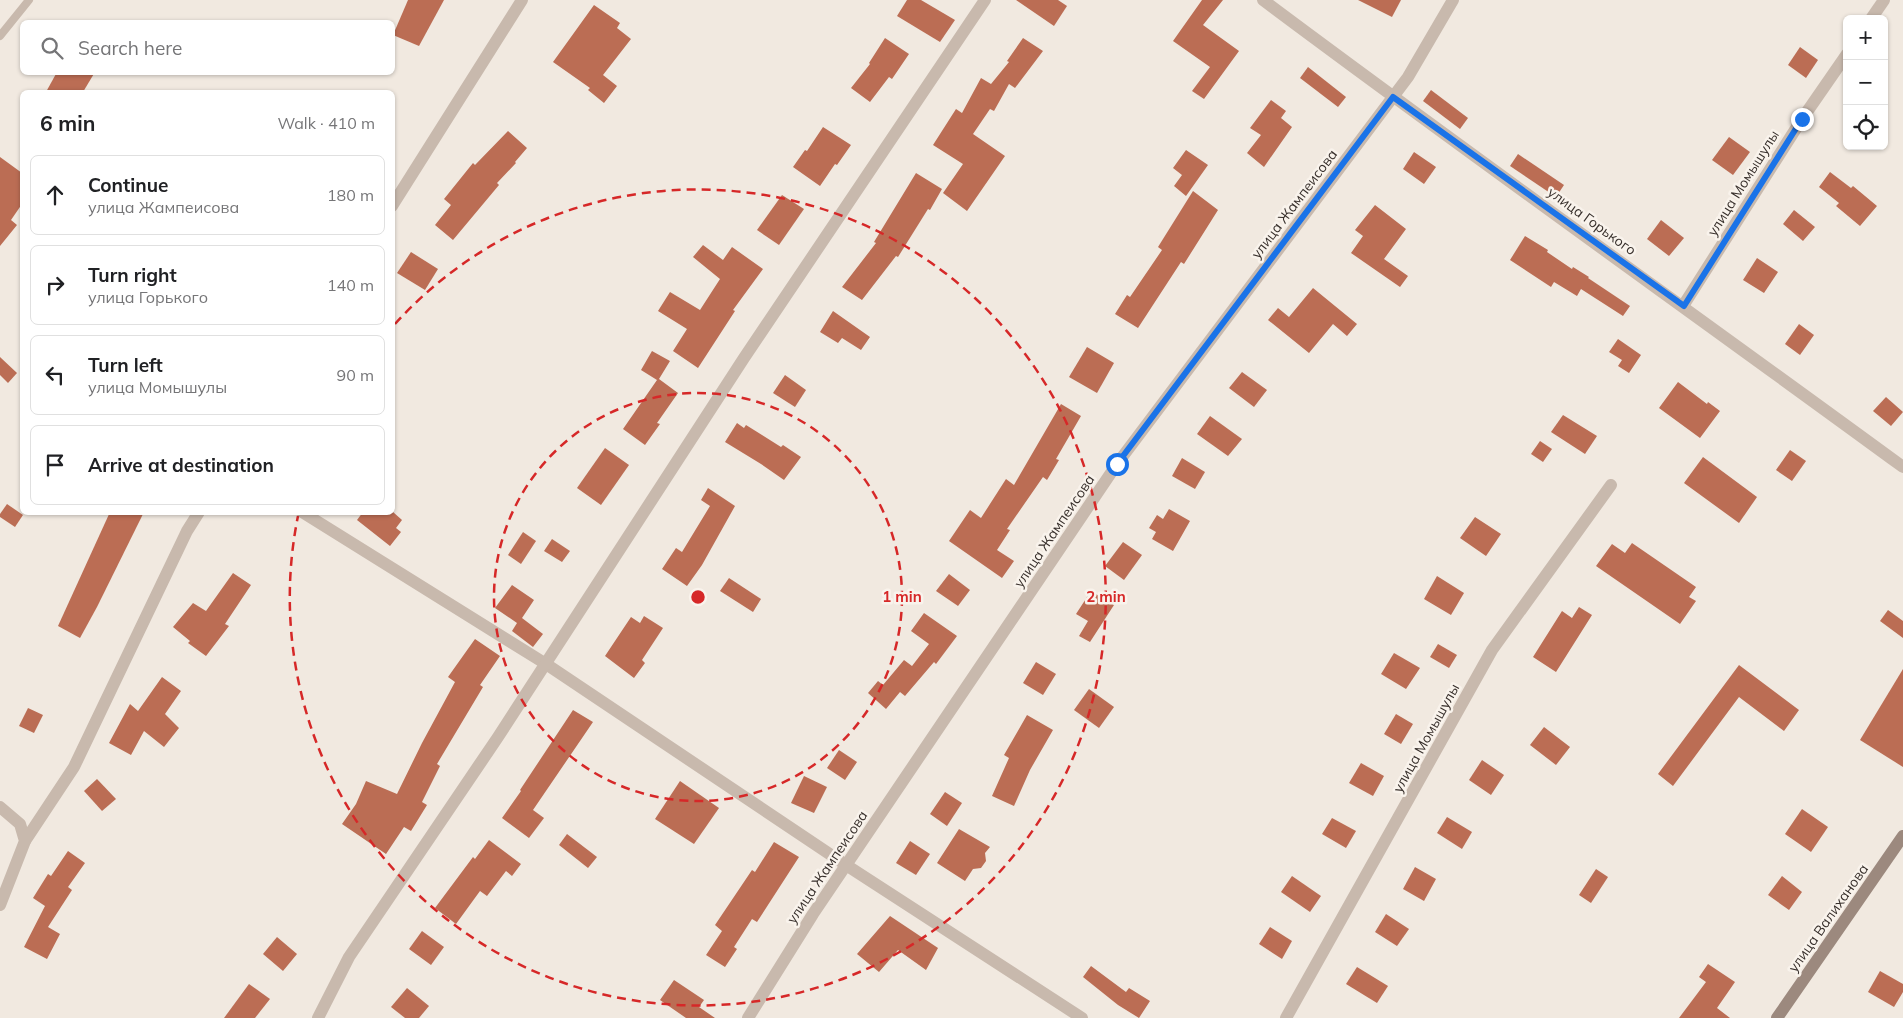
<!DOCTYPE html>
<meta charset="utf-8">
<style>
body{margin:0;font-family:Mulish,sans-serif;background:#f2f2f2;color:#202124}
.controls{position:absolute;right:15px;top:15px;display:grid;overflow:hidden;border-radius:8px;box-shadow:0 1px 4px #0004}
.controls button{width:45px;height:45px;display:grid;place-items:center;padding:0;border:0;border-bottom:1px solid #e0e0e0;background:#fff;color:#202124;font:25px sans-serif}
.stop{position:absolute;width:15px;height:15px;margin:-11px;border:4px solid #1a73e8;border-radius:50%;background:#fff}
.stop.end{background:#1a73e8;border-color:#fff;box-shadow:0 1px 5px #0008}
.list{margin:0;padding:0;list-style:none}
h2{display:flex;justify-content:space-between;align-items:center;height:65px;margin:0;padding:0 20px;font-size:21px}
h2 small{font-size:16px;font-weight:400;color:#757577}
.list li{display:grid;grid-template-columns:32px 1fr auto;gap:15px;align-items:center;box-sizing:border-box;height:80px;margin:0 10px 10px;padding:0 10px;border:1px solid #e0e0e0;border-radius:8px}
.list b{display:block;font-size:19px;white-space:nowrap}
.list p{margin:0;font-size:16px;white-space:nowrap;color:#757577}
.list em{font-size:16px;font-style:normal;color:#757577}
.icon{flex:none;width:28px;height:28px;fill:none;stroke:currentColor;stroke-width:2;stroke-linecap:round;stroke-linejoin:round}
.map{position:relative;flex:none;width:1903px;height:1018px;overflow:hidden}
.search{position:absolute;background:#fff;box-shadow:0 1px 4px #0004;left:20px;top:20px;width:375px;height:55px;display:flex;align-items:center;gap:12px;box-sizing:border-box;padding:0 18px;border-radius:8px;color:#757577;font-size:19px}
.panel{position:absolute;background:#fff;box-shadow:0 1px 4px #0004;left:20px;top:90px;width:375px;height:425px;border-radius:8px}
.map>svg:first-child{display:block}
.building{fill:#bb6d54}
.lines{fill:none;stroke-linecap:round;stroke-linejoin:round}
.service{stroke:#c8b9ad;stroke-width:8}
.minor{stroke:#c8b9ad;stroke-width:12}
.secondary{stroke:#9c897e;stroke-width:12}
.route{stroke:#1a73e8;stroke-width:6}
.ring{fill:none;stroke:#d62828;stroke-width:2.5;stroke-dasharray:9 6}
.labels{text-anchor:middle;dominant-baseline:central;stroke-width:5;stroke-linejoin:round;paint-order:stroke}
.street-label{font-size:14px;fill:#372f2b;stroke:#f9f3ec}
.centre{fill:#d62828;stroke:#f9f3ec;stroke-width:2.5}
.ring-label{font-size:15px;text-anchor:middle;font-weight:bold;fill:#d62828;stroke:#f9f3ec;stroke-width:5;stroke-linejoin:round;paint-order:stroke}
</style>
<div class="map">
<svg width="1903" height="1018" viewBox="0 0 1903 1018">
<rect width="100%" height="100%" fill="#f1e9e0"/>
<g class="building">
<path d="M408,0H444L419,46L393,35Z"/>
<path d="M907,0H921L955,20L940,42L897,16Z"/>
<path d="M1016,0H1058L1067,6L1054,26Z"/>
<path d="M1202,0H1223L1203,25L1239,51L1204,99L1192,91L1210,67L1173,41Z"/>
<path d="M1358,0H1401L1392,17Z"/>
<path d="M594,5L620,23L617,28L631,39L603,75L617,86L604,103L588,90L590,88L553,62Z"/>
<path d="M885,38L909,54L892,79L889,77L870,102L851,88L870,64L869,63Z"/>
<path d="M1023,38L1043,51L1015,88L1009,84L994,111L990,109L973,134L1005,156L967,211L943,193L963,164L933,145L956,109L962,113L981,78L991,84L1009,62L1007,61Z"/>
<path d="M1800,47L1818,60L1806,78L1788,65Z"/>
<path d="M1308,67L1346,97L1338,107L1300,78Z"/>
<path d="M57,72H95L83,92H46Z"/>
<path d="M1431,90L1468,118L1460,129L1423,101Z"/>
<path d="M1271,100L1286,111L1281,118L1292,127L1264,167L1247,153L1261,135L1250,128Z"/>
<path d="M823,127L851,145L837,165L835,164L820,186L793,167L805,150L807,151Z"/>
<path d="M508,131L527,148L515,162L516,163L497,183L499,185L453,240L435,225L451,205L444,199L473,163L475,165Z"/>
<path d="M1729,137L1750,152L1733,175L1712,160Z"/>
<path d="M1186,150L1208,165L1186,196L1174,186L1182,175L1173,168Z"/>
<path d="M1414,152L1436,167L1424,184L1403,169Z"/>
<path d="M1518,154L1564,185L1556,197L1510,166Z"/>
<path d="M0,157L22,173V204L11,220L17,225L0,246Z"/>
<path d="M1830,172L1851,188L1853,186L1877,206L1860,226L1836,206L1839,203L1819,187Z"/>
<path d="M916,173L942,189L930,210L928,209L898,257L896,256L862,300L842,287L876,243L874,242Z"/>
<path d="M1193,191L1218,210L1184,264L1181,262L1138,328L1115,314L1127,295L1130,297L1162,250L1158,247Z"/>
<path d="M782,195L804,209L779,245L757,230Z"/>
<path d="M1375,205L1406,229L1384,259L1408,276L1400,287L1351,253L1363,236L1355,230Z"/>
<path d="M1794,210L1815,227L1803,241L1783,224Z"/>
<path d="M1661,220L1684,238L1669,256L1647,239Z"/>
<path d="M1525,236L1548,250L1547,252L1572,269L1573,267L1589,277L1588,278L1630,306L1623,316L1581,289L1577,296L1554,282L1551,287L1510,260Z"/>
<path d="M703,245L723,260L732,247L763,269L733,310L735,311L698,368L673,351L687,329L658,311L670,292L700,310L720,279L693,257Z"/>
<path d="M411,252L438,269L425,290L397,273Z"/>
<path d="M1757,258L1778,272L1764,293L1743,280Z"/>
<path d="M1313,288L1357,324L1347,336L1333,324L1309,353L1268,320L1278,308L1289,317Z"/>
<path d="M833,311L870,337L861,350L842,338L838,343L820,332Z"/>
<path d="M1799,324L1814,335L1800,355L1785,344Z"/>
<path d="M1618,339L1641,355L1629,373L1618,366L1622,360L1609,352Z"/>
<path d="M1087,347L1114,363L1097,393L1069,377Z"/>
<path d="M652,351L670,361L659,379L678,393L657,423L660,424L645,445L623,429L657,380L641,370Z"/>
<path d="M0,357L17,373L8,383L0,375Z"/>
<path d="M1242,372L1267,390L1254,407L1229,388Z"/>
<path d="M785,375L806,390L795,407L773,393Z"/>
<path d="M1678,382L1707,404L1708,402L1720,411L1700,438L1659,408Z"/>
<path d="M1886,397L1903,412L1891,426L1873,411Z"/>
<path d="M1061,404L1081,416L1056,459L1059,460L1047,480L1043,477L1007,529L1010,530L997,550L1014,561L1002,578L949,541L970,510L981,518L1006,479L1014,485Z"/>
<path d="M1563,415L1597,436L1585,454L1551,432Z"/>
<path d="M1210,416L1242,439L1228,456L1197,434Z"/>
<path d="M737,423L744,428L746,425L781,447L783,445L801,457L784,480L761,464L725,442Z"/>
<path d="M1540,441L1552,449L1543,462L1531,454Z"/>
<path d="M605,448L629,465L601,505L577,488Z"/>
<path d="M1790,450L1806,461L1792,481L1776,470Z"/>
<path d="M1703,457L1757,497L1739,523L1684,483Z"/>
<path d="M1182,458L1205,472L1195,489L1172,476Z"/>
<path d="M708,488L735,506L702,565L687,586L662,569L676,548L682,552L710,506L701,500Z"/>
<path d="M7,504L23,515L15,527L0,517V514Z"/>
<path d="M1169,509L1190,521L1173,551L1152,539L1156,532L1149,528L1157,515L1163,519Z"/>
<path d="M110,512H144L97,607L80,638L58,626Z"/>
<path d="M363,512H393L402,520L396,528L401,532L390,546L357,520Z"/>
<path d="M1475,517L1501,534L1486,556L1460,538Z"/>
<path d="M523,532L536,541L521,564L508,555Z"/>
<path d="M552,539L570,551L562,562L544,551Z"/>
<path d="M1123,542L1142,555L1124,580L1105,566Z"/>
<path d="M1632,543L1696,587L1689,597L1696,601L1680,624L1596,566L1612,544L1625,553Z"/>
<path d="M233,573L251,585L225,624L229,626L206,656L188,643L190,641L173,627L193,603L206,611Z"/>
<path d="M949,574L970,590L958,606L936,591Z"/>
<path d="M1437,576L1464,593L1451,615L1424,599Z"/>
<path d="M729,578L761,599L753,612L720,591Z"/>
<path d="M512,585L534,600L522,618L543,634L533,647L512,631L517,623L495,608Z"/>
<path d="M1091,591L1114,605L1090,642L1079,636L1088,621L1076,614Z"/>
<path d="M1579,607L1592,615L1556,672L1533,657L1562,611L1572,618Z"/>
<path d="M1888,610L1903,621V638L1880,621Z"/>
<path d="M924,613L957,636L936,664L934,662L905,696L900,692L886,709L868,693L878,681L883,685L904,660L912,666L929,644L911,631Z"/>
<path d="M644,616L663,628L642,660L645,663L634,678L605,656L631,617L640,623Z"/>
<path d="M475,639L500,656L480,685L483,687L437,764L440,766L422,802L427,805L411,831L404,827L386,854L342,824L356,804L366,781L397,794L422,743L455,682L448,677Z"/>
<path d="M1438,644L1457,655L1449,668L1430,657Z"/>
<path d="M1394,653L1420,668L1406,689L1381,674Z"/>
<path d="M1036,662L1056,674L1043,695L1023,683Z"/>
<path d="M1739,665L1799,710L1784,731L1739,697L1673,786L1658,774Z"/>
<path d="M1903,669V767L1860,740Z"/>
<path d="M162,677L181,691L165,714L179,728L164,747L144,731L131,755L109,743L130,704L138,711Z"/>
<path d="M1089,689L1114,707L1099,728L1074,710Z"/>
<path d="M28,708L43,715L34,733L19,726Z"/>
<path d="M573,710L593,722L533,810L544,818L529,838L502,818L521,791L520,790Z"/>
<path d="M1396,714L1413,724L1401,744L1384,734Z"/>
<path d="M1027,715L1053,730L1030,770L1014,806L992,796L1009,758L1004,755Z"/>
<path d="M1544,727L1570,747L1556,765L1530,745Z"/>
<path d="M839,750L857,762L845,780L827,768Z"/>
<path d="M1482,760L1504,775L1491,795L1469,780Z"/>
<path d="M1361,763L1384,776L1373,796L1349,783Z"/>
<path d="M804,776L827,787L814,813L791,803Z"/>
<path d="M97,779L116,799L102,811L84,791Z"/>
<path d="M680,781L719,808L694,844L655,819Z"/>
<path d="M945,792L962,803L947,826L930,814Z"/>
<path d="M1802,809L1828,827L1811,852L1785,834Z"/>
<path d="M1447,817L1472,832L1462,849L1437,833Z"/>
<path d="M1332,818L1356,831L1346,848L1322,834Z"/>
<path d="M959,829L990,847L985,853L986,861L981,868L973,869L965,881L937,863Z"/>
<path d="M567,834L597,857L588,868L559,845Z"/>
<path d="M489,840L521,864L512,876L506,871L487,896L480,891L456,924L435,908L473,857L475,859Z"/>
<path d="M910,841L930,854L916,875L896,863Z"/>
<path d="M774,842L799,857L757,922L752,919L734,947L737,949L725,967L706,955L722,931L715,925L752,870L755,872Z"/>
<path d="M68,851L85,863L68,887L72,890L48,927L60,934L47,959L24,947L45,906L33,898L48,874L51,876Z"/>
<path d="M1415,867L1436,879L1424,901L1403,889Z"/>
<path d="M1596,869L1608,877L1591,903L1579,895Z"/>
<path d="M1292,876L1321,896L1310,912L1281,892Z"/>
<path d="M1782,876L1802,892L1789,910L1768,895Z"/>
<path d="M1386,914L1409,929L1397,946L1375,932Z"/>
<path d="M890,916L938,948L926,970L898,950L879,972L857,954Z"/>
<path d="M1270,927L1292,941L1282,959L1259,944Z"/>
<path d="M422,931L444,947L431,965L409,949Z"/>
<path d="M277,937L297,954L283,971L263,954Z"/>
<path d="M1708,964L1735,982L1717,1008L1730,1018H1679L1706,982L1699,977Z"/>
<path d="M1091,966L1126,992L1129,988L1150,1001L1139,1018L1118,1005L1083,977Z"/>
<path d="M1357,967L1388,986L1377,1003L1346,984Z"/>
<path d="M1880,971L1903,984V992L1894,1007L1868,992Z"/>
<path d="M674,980L704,1000L699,1007L715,1018H686L660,1000Z"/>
<path d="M249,984L270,999L255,1018H224Z"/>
<path d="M407,988L429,1006L419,1018H405L391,1007Z"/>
</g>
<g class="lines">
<path class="service" d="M0,36L29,0"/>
<g class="minor">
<path d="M1263,0C1474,158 1690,311 1903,467"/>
<path d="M1871,19L1884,0"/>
<path d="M392,206L522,0"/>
<path d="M1683,306L1802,119L1847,54"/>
<path d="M302,512L546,664L846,865L1082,1018"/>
<path d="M0,807L20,824L25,841L0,905"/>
<path d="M25,841L74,767L187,531L199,512"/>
<path d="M318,1018L349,957L498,737L744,358L985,0"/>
<path d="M748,1018L813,914L1117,464L1408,77L1453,0"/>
<path d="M1286,1018L1492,650L1611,485"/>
</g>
<path class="secondary" d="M1777,1018L1903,836"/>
</g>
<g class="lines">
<path class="route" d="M1117,464L1393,97L1684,306L1802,119"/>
</g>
<g class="ring">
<circle cx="698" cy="597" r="204"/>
<path d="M395 324A408 408 0 1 1 298 516"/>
</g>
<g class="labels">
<g class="street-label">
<text transform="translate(1743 183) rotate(-58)">улица Момышулы</text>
<text transform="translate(1294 204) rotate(-53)">улица Жампеисова</text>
<text transform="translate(1592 221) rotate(36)">улица Горького</text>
<text transform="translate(1054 531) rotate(-56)">улица Жампеисова</text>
<text transform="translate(1426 738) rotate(-61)">улица Момышулы</text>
<text transform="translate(827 867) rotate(-56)">улица Жампеисова</text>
<text transform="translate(1828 918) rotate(-55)">улица Валиханова</text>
</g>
</g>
<circle cx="698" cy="597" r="8" class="centre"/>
<g class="ring-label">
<text x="902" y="602">1 min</text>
<text x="1106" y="602">2 min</text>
</g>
</svg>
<div class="controls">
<button>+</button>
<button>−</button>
<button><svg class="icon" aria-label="locate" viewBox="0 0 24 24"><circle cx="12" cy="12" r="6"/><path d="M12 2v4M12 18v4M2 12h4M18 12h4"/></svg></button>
</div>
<div class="stop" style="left:1117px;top:464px"></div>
<div class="stop end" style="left:1802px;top:119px"></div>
<div class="search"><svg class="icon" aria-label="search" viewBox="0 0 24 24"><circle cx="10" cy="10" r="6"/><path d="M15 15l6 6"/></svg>Search here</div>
<section class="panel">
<h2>6 min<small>Walk · 410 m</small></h2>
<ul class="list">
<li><svg class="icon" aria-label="ahead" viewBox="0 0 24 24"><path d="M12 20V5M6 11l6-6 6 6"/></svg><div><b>Continue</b><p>улица Жампеисова</p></div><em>180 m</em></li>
<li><svg class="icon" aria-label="right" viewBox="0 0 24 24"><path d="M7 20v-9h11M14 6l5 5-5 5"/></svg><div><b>Turn right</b><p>улица Горького</p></div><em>140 m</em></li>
<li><svg class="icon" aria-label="left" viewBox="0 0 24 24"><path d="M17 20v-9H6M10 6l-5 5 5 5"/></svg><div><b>Turn left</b><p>улица Момышулы</p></div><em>90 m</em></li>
<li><svg class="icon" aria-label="arrive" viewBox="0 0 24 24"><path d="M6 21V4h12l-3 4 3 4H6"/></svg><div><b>Arrive at destination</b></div></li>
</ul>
</section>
</div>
